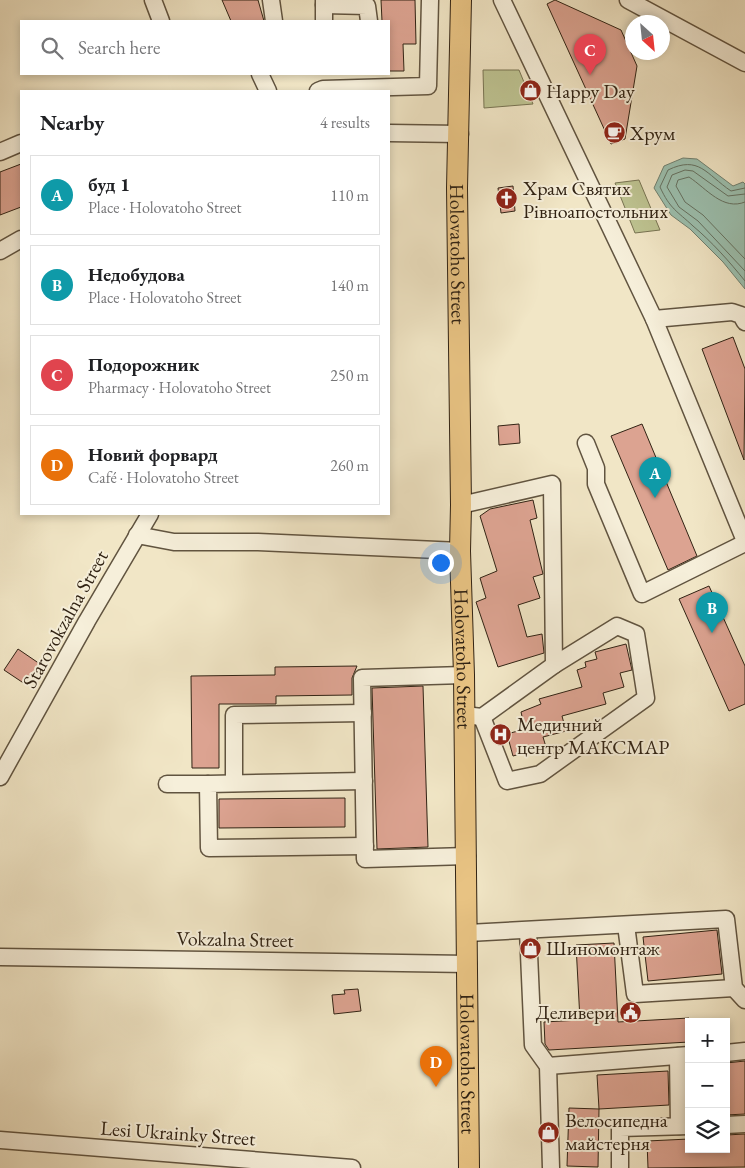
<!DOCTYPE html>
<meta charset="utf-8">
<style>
body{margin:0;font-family:"EB Garamond",serif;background:#f6f6f6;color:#202124}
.controls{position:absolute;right:15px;bottom:15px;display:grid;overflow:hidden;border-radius:0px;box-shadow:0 2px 8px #0003}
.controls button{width:45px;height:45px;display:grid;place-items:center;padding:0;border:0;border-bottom:1px solid #e0e0e0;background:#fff;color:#202124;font:25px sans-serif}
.compass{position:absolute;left:625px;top:15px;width:45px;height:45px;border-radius:50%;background:#fff;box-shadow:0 2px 8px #0003;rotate:153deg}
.you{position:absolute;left:440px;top:562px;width:18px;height:18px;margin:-12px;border:4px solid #fff;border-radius:50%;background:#1a73e8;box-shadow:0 0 0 8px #1a73e833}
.badge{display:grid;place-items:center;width:32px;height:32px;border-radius:50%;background:#db2777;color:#fff;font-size:16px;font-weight:700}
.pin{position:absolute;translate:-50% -41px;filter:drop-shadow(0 1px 2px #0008)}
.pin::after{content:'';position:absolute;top:26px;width:18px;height:15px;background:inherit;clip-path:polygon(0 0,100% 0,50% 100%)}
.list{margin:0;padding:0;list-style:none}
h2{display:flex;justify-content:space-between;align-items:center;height:65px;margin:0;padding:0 20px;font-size:21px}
h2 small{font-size:16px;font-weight:400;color:#757577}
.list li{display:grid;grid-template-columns:32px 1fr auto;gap:15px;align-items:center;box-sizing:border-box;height:80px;margin:0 10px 10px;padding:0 10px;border:1px solid #e0e0e0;border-radius:0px}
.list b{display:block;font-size:19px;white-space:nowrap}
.list p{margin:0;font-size:16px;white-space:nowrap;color:#757577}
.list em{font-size:16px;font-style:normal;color:#757577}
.icon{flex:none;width:28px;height:28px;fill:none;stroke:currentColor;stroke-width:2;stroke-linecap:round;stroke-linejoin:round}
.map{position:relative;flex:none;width:745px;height:1168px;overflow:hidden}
.search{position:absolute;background:#fff;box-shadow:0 2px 8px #0003;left:20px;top:20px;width:370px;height:55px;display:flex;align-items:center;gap:12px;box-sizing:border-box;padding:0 18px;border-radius:0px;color:#757577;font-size:19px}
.panel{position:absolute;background:#fff;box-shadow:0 2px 8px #0003;left:20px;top:90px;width:370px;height:425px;border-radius:0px}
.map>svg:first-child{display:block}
.green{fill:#bec492;stroke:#787453}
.water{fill:#9cc0af;stroke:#718171}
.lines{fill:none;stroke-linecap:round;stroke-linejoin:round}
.shore{stroke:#667262;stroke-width:1}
.building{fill:#dca391;stroke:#312314}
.minor-casing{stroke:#615440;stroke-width:19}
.major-casing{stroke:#312314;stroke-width:22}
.minor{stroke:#f6efda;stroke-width:16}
.major{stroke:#e8c383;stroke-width:20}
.labels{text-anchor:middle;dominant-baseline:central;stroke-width:4;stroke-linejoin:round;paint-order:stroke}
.poi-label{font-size:20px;fill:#312314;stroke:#f6efda;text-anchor:start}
.street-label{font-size:20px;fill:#312314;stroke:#f6efda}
</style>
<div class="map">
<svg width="745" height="1168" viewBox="0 0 745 1168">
<rect width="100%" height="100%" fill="#f1e6c6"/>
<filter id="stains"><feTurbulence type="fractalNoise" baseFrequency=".004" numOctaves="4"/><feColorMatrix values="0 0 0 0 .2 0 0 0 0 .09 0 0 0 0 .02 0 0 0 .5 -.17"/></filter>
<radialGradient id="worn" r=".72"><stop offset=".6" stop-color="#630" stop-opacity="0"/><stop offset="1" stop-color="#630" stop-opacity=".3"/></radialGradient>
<g class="green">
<path d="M483,70H519L533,104L484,108Z"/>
<path d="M639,180L660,230L635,233L615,183Z"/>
</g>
<path class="water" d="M683,158L697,159L733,186L743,182L745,184V289L723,262L690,229L671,215L654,188L664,166Z"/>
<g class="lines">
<g class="shore">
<path d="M745,188L731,191C706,174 699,155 668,170L660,187C670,209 677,211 693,226C712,242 729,261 745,281"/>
<path d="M745,194L728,196L693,171L685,170L672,175L667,187L679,207L698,221L745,271"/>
<path d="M745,202C723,211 707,189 689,177L678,180L676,186L685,202L703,215L745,259"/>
</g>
</g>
<g class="building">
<path d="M222,0H258L264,21H231Z"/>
<path d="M381,0H415L416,44H403L404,71H389V21H382Z"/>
<path d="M555,0L621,30L637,66L625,139L611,144L547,4Z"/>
<path d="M21,164V207L0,215V172Z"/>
<path d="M513,186L515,211L501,213L498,188Z"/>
<path d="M733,337L745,369L744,460L702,349Z"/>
<path d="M519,424L520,443L499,445L498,426Z"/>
<path d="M642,424L697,556L668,570L611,436Z"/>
<path d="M533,500L537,518L530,520L543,574L533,577L540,598L518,605L527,637L542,634L544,653L498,667L476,602L486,598L480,578L497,571L480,516L490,509Z"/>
<path d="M709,586L745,666V704L729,711L679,599Z"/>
<path d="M626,644L632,670L620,673L624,687L603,693L606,704L562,716L566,731L543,737L546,747L513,756L507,734L525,729L521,712L541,704L539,699L582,687L577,670L586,667L585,662L597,659L595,652Z"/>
<path d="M18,649L40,664L25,684L4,670Z"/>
<path d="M357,666L352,678V695L276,696V704H219V768H192L191,676L275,675V667Z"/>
<path d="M423,686L428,847L377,849L372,688Z"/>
<path d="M345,798V827L219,828V799Z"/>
<path d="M717,930L722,974L648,981L643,937Z"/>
<path d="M614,943L618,1022L689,1018V1042L549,1050L545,1044L544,1022L580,1020L576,945Z"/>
<path d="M358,989L361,1011L334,1014L332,995L345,994L344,990Z"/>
<path d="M745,1061V1114L726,1115V1063Z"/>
<path d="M668,1071L669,1105L599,1109L597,1075Z"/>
<path d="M569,1108L599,1109L598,1167L567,1166Z"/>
<path d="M745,1134V1167L648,1168L647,1141L689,1139V1149H726V1135Z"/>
</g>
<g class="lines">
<defs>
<g id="minor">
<path d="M153,0L161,21"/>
<path d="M271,0L274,21"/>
<path d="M502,0L654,319L745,541"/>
<path d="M628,0L745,63"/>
<path d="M324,5L367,6L369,21"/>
<path d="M324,21V0"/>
<path d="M260,74L268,91"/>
<path d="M318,91L323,89L428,86L430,0"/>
<path d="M389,133L460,134"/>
<path d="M0,152L21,143"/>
<path d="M0,251L21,239"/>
<path d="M654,319L732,312L741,315L745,322"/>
<path d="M586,443L596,468V484L642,594L745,543"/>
<path d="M461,505L552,484L554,665L482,717L473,716"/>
<path d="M137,535L174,542H258L460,551"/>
<path d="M464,675L362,678L365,859L467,856"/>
<path d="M482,717L507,781L540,774L646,698L636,634L617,626L554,665"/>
<path d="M0,777L87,621L150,514"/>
<path d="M364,781L208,784L209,848L365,846"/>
<path d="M234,783V715L363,713"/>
<path d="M167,784H208"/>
<path d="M626,925L635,994L734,988"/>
<path d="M528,931L533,1045L548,1066L551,1168"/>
<path d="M468,933L726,919L734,988L745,1000"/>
<path d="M0,957L468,964"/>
<path d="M726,1053L745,1051"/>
<path d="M678,1056L679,1126"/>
<path d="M548,1066L689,1055"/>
<path d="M726,1125L745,1124"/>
<path d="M0,1140L352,1168"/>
<path d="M620,1168V1128L689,1126"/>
</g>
<g id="major">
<path id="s1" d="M461,0L457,188L461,505L460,551L464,675L469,1168"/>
</g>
</defs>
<use href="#minor" class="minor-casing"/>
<use href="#major" class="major-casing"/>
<use href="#minor" class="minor"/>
<use href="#major" class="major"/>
</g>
<defs>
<symbol id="shop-disc" viewBox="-11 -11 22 22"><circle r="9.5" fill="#8f2418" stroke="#f6efda"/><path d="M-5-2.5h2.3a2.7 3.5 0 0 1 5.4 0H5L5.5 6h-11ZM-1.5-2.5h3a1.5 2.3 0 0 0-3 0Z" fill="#fff"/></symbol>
<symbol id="cafe-disc" viewBox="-11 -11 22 22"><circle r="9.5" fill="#8f2418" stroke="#f6efda"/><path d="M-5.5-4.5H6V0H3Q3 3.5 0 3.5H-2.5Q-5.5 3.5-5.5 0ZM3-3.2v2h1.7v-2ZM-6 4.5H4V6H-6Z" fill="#fff"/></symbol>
<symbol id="church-disc" viewBox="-11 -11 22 22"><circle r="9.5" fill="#8f2418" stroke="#f6efda"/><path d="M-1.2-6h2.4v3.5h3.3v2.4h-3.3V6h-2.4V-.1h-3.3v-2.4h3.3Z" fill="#fff"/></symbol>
<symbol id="hospital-disc" viewBox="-11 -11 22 22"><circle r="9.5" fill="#8f2418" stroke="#f6efda"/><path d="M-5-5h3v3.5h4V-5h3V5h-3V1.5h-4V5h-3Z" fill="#fff"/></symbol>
<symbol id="civic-disc" viewBox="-11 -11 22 22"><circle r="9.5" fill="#8f2418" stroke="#f6efda"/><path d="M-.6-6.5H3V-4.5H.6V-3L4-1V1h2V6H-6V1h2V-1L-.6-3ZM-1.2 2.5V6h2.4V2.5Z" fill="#fff"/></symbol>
</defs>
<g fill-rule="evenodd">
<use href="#shop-disc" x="518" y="78" width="25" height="25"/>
<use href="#cafe-disc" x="602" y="120" width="25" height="25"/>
<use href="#church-disc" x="494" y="186" width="25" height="25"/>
<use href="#hospital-disc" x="488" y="722" width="25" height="25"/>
<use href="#shop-disc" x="518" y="936" width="25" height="25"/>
<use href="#civic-disc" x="618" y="1000" width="25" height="25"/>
<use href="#shop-disc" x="536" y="1120" width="25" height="25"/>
</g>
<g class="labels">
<g class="poi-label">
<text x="546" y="91">Happy Day</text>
<text x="630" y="133">Хрум</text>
<text x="523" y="188">Храм Святих<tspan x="523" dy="23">Рівноапостольних</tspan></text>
<text x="517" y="724">Медичний<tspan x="517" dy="23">центр МАКСМАР</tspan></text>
<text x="546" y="948">Шиномонтаж</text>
<text x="615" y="1012" text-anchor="end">Деливери</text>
<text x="565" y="1120">Велосипедна<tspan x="565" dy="23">майстерня</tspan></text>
</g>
<g class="street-label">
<text stroke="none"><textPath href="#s1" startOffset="254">Holovatoho Street</textPath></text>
<text transform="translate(65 619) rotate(-61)">Starovokzalna Street</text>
<text stroke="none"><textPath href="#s1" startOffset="659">Holovatoho Street</textPath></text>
<text transform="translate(235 939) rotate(1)">Vokzalna Street</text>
<text stroke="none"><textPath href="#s1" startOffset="1064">Holovatoho Street</textPath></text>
<text transform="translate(178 1133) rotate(4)">Lesi Ukrainky Street</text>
</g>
</g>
<rect width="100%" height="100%" filter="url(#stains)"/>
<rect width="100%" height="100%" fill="url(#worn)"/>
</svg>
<div class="controls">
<button>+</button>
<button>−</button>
<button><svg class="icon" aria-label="layers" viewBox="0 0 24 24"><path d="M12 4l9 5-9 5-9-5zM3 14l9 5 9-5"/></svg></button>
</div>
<svg class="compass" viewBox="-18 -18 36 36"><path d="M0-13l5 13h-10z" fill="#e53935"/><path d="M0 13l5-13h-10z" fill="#757577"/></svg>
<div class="you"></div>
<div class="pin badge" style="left:655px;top:498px;background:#0f9aa8">A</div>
<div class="pin badge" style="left:712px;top:633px;background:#0f9aa8">B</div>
<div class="pin badge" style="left:590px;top:75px;background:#e0444e">C</div>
<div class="pin badge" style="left:436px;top:1087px;background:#e8710a">D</div>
<div class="search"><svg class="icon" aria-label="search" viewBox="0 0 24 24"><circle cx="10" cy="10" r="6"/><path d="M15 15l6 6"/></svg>Search here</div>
<section class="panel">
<h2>Nearby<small>4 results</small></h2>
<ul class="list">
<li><span class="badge" style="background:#0f9aa8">A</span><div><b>буд 1</b><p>Place · Holovatoho Street</p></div><em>110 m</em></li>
<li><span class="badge" style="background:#0f9aa8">B</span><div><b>Недобудова</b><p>Place · Holovatoho Street</p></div><em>140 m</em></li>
<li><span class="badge" style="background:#e0444e">C</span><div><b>Подорожник</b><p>Pharmacy · Holovatoho Street</p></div><em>250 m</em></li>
<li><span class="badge" style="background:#e8710a">D</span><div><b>Новий форвард</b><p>Café · Holovatoho Street</p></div><em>260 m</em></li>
</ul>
</section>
</div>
